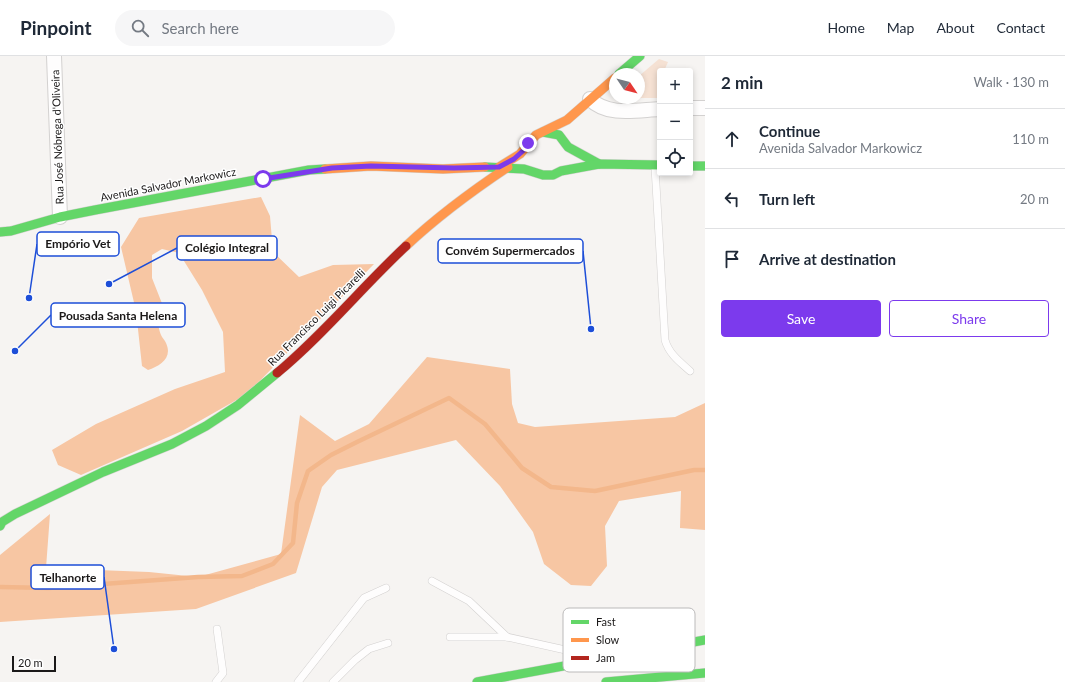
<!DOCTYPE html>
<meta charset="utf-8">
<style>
body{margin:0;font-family:Lato,sans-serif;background:#f6f6f7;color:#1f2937}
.controls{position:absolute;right:12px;top:12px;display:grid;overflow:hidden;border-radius:4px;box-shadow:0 2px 6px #0003}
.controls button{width:36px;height:36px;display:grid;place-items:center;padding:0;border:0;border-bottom:1px solid #e0e1e3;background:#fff;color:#1f2937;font:20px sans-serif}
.compass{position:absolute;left:609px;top:12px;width:36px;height:36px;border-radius:50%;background:#fff;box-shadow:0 2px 6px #0003;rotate:125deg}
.scale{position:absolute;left:12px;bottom:10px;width:44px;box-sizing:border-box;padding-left:4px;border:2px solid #1b1919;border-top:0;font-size:11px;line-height:14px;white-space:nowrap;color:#1b1919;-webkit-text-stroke:3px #fff;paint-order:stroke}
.stop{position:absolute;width:12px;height:12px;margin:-9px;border:3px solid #7c3aed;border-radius:50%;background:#fff}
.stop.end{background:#7c3aed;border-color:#fff;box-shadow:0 1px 4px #0008}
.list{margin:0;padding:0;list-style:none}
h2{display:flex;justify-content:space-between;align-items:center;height:52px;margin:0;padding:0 16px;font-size:17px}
h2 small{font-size:13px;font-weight:400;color:#747a83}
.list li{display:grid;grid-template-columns:26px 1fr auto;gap:12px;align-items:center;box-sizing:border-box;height:60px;padding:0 16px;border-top:1px solid #e0e1e3}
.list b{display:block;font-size:15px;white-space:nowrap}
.list p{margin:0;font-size:13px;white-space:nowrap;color:#747a83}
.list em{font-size:13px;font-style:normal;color:#747a83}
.actions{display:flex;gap:8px;padding:12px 16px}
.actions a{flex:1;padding:9px 0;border:1px solid #7c3aed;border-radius:4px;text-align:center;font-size:14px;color:#7c3aed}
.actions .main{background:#7c3aed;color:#fff}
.icon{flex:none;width:22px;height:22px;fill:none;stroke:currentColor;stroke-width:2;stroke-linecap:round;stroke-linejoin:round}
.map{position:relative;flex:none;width:705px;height:626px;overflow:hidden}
header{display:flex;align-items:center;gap:24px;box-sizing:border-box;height:56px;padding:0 20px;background:#fff;border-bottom:1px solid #e0e1e3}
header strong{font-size:19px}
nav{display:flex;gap:22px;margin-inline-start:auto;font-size:14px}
.search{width:280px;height:36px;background:#f6f6f7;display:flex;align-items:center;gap:10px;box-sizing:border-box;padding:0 14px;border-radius:22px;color:#747a83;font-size:15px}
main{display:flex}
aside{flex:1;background:#fff}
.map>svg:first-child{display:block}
.green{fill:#f5e1d3}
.forest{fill:#f7c6a3}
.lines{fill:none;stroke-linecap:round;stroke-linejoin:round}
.stream{stroke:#f3b78b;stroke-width:4.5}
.lane-casing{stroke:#d3d1d0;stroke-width:8}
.street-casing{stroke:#d3d1d0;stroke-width:16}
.fast-casing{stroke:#d3d1d0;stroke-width:10}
.slow-casing{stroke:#d3d1d0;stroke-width:10}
.jam-casing{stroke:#d3d1d0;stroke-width:10}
.lane{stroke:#fefdfd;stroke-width:7}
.street{stroke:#fefdfd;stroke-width:14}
.fast{stroke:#63d668;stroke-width:9}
.slow{stroke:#ff974d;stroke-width:9}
.jam{stroke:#b3261e;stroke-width:9}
.route{stroke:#7c3aed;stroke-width:5}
.labels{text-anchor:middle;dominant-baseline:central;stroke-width:3;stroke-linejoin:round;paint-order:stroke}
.street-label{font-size:11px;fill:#1b1919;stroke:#fff}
.key{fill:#fff;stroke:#bbbaba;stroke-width:1}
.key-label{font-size:11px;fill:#1b1919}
.leader{fill:none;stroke:#1d4ed8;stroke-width:1.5}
.callout-dot{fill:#1d4ed8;stroke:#fff;stroke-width:1.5}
.callout{fill:#fff;stroke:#1d4ed8;stroke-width:1.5}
.callout-label{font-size:12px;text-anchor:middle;font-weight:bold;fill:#1b1919}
</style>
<header>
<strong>Pinpoint</strong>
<div class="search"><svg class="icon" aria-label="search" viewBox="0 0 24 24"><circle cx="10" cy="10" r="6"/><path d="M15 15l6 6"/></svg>Search here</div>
<nav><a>Home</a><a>Map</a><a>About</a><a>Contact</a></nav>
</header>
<main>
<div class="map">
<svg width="705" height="626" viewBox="0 0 705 626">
<rect width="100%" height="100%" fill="#f6f4f2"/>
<path class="green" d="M659,3L668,6L664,15H660V42H637H639V20Z"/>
<g class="forest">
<path d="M261,141L270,160L273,196L299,221L333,209L374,208L247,338L182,375L81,419L58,409L52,394L96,368L175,333L225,316L223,276L202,234L179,197L162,193L152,199V222L163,250L156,257C158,264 158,272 161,279C162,282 165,284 166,287C173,302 160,310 148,314L142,310L136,255L121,191L139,162Z"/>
<path d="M427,301L510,313L512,348L518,367L535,371L675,361L705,347V474L680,472L681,435L619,445L605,470L607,510L591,530L571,529L544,508L533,476L500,430L456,384L337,414L322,431L296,517L196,553L0,566V499L50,458L46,512L149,516L198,521L281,498L300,359L335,385L369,368Z"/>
</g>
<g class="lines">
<path class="stream" d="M0,531L49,532L198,521L242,520L273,508L293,487L297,447L308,415L331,399L357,386L449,342L485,368L522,412L551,431L595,435L694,414H705"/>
<defs>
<g id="lane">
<path d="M655,111L665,284C669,298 680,306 690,315"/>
<path d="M432,525L469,545L507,581"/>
<path d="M450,581H507L588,599"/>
<path d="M216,626L223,617L217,573"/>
<path d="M298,626L364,542L386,532"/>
<path d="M333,626L355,604L369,593L388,587"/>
</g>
<g id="street">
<path d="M54,0L60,161"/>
<path d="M590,43C608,61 637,54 660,53"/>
<path d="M690,52H705"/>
</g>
<g id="fast">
<path d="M619,18L640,0"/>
<path d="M543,76L559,79L568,91L599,108"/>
<path d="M690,110H705"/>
<path d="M485,111L524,113L543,119H553L561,115L599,108L660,109"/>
<path d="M0,176L11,175L60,161L95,154L309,114L325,113"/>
<path d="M0,470L2,466L15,458L103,416L172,388L206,370L238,349L277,317"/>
<path d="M477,626L705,584"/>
<path d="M606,626L705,617"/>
</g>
<g id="slow">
<path d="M499,111L520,98L536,79L567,64L615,22"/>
<path d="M325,113L371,110L443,113L485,111"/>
<path d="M406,190C438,160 472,135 508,111"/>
</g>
<path id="jam" d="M277,317C323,279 362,231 406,190"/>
</defs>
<use href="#lane" class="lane-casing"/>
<use href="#street" class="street-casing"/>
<use href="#fast" class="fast-casing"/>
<use href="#slow" class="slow-casing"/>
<use href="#jam" class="jam-casing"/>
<use href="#lane" class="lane"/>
<use href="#street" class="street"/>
<use href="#fast" class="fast"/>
<use href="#slow" class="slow"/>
<use href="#jam" class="jam"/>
</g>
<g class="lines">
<path class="route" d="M263,123L332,112L371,110L454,112L499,111L514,103L526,92L528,87"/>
</g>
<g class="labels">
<g class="street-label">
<text transform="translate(57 81) rotate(-92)">Rua José Nóbrega d'Oliveira</text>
<text transform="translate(168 128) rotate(-11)">Avenida Salvador Markowicz</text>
<text transform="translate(316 261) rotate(-45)">Rua Francisco Luigi Picarelli</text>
</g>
</g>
<rect x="563" y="552" width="132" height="64" rx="6" class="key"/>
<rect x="571" y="564" width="18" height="4" fill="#63d668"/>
<rect x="571" y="582" width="18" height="4" fill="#ff974d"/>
<rect x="571" y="600" width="18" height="4" fill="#b3261e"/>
<g class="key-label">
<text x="596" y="570">Fast</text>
<text x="596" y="588">Slow</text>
<text x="596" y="606">Jam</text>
</g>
<path class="leader" d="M29 242L37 188M109 228L177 192M591 273L583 195M15 295L51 259M114 593L104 521"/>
<g class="callout-dot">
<circle cx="29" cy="242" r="4"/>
<circle cx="109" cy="228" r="4"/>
<circle cx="591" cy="273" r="4"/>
<circle cx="15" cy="295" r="4"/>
<circle cx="114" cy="593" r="4"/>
</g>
<g class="callout">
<rect x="37" y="176" width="82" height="24" rx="4"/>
<rect x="177" y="180" width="100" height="24" rx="4"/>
<rect x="438" y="183" width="145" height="24" rx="4"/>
<rect x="51" y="247" width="134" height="24" rx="4"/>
<rect x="31" y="509" width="73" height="24" rx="4"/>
</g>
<g class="callout-label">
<text x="78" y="192">Empório Vet</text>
<text x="227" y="196">Colégio Integral</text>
<text x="510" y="199">Convém Supermercados</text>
<text x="118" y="264">Pousada Santa Helena</text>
<text x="68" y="526">Telhanorte</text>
</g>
</svg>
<div class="controls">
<button>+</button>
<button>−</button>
<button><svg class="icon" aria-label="locate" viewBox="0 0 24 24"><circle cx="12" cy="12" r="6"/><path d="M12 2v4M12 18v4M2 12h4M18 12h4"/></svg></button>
</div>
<svg class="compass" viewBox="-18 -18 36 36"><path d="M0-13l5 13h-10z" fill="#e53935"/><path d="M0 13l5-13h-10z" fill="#747a83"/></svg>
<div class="scale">20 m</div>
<div class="stop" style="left:263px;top:123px"></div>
<div class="stop end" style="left:528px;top:87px"></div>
</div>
<aside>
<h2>2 min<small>Walk · 130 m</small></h2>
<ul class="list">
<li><svg class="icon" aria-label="ahead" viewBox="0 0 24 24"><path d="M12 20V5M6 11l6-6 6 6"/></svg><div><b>Continue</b><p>Avenida Salvador Markowicz</p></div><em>110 m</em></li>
<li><svg class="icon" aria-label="left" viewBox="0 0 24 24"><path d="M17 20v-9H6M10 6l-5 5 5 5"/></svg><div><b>Turn left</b></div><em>20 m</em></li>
<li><svg class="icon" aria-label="arrive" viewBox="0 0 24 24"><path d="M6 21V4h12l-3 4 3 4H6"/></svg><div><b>Arrive at destination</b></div></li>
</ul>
<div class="actions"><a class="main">Save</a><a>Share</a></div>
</aside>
</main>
